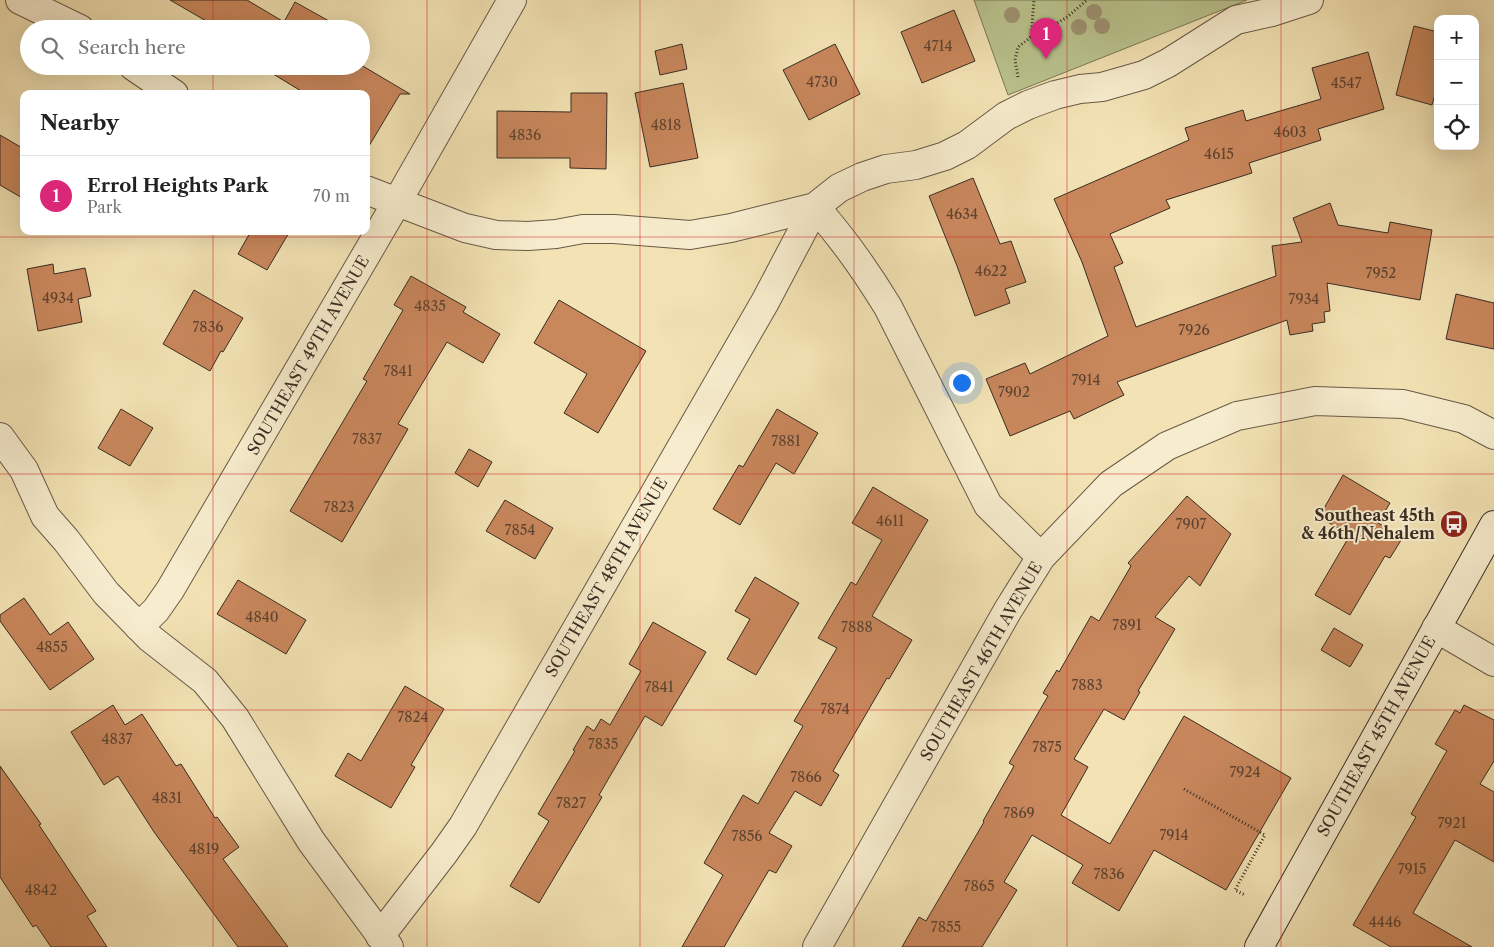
<!DOCTYPE html>
<meta charset="utf-8">
<style>
body{margin:0;font-family:"Libre Caslon Text",serif;background:#f2f2f2;color:#222}
.controls{position:absolute;right:15px;top:15px;display:grid;overflow:hidden;border-radius:10px;box-shadow:0 5px 20px #0002}
.controls button{width:45px;height:45px;display:grid;place-items:center;padding:0;border:0;border-bottom:1px solid #e0e0e0;background:#fff;color:#222;font:25px sans-serif}
.you{position:absolute;left:961px;top:382px;width:18px;height:18px;margin:-12px;border:4px solid #fff;border-radius:50%;background:#1a73e8;box-shadow:0 0 0 8px #1a73e833}
.badge{display:grid;place-items:center;width:32px;height:32px;border-radius:50%;background:#db2777;color:#fff;font-size:16px;font-weight:700}
.pin{position:absolute;translate:-50% -41px;filter:drop-shadow(0 1px 2px #0008)}
.pin::after{content:'';position:absolute;top:26px;width:18px;height:15px;background:inherit;clip-path:polygon(0 0,100% 0,50% 100%)}
.list{margin:0;padding:0;list-style:none}
h2{display:flex;justify-content:space-between;align-items:center;height:65px;margin:0;padding:0 20px;font-size:21px}
h2 small{font-size:16px;font-weight:400;color:#767676}
.list li{display:grid;grid-template-columns:32px 1fr auto;gap:15px;align-items:center;box-sizing:border-box;height:80px;padding:0 20px;border-top:1px solid #e0e0e0}
.list b{display:block;font-size:19px;white-space:nowrap}
.list p{margin:0;font-size:16px;white-space:nowrap;color:#767676}
.list em{font-size:16px;font-style:normal;color:#767676}
.icon{flex:none;width:28px;height:28px;fill:none;stroke:currentColor;stroke-width:2;stroke-linecap:round;stroke-linejoin:round}
.map{position:relative;flex:none;width:1494px;height:947px;overflow:hidden}
.search{position:absolute;background:#fff;box-shadow:0 5px 20px #0002;left:20px;top:20px;width:350px;height:55px;display:flex;align-items:center;gap:12px;box-sizing:border-box;padding:0 18px;border-radius:28px;color:#767676;font-size:19px}
.panel{position:absolute;background:#fff;box-shadow:0 5px 20px #0002;left:20px;top:90px;width:350px;height:145px;border-radius:10px}
.map>svg:first-child{display:block}
.green{fill:#bac48e;stroke:#7a7858}
.building{fill:#c9875c;stroke:#392c23}
.lines{fill:none;stroke-linecap:round;stroke-linejoin:round}
.street-casing{stroke:#685a47;stroke-width:30}
.secondary-casing{stroke:#392c23;stroke-width:30}
.path{stroke:#392c23;stroke-width:3;stroke-dasharray:1 2.5;stroke-linecap:butt}
.street{stroke:#f7edce;stroke-width:28}
.secondary{stroke:#f7edce;stroke-width:28}
.tree{fill:#9e9373}
.grid{fill:none;stroke:#d62828;stroke-width:1;stroke-opacity:0.55}
.labels{text-anchor:middle;dominant-baseline:central;stroke-width:4;stroke-linejoin:round;paint-order:stroke}
.number-label{font-size:14px;fill:#5d4331}
.street-label{font-size:16px;fill:#392c23;stroke:#f7edce}
.poi-label{font-size:16px;font-weight:bold;fill:#392c23;stroke:#f7edce;text-anchor:end}
</style>
<div class="map">
<svg width="1494" height="947" viewBox="0 0 1494 947">
<rect width="100%" height="100%" fill="#f3e3b4"/>
<filter id="stains"><feTurbulence type="fractalNoise" baseFrequency=".004" numOctaves="4"/><feColorMatrix values="0 0 0 0 .2 0 0 0 0 .09 0 0 0 0 .02 0 0 0 .5 -.17"/></filter>
<radialGradient id="worn" r=".72"><stop offset=".6" stop-color="#630" stop-opacity="0"/><stop offset="1" stop-color="#630" stop-opacity=".3"/></radialGradient>
<path class="green" d="M974,0H1247L1008,95Z"/>
<g class="building">
<path d="M170,0H247L284,22L295,2L329,21L324,29H220Z"/>
<path d="M954,10L975,61L922,83L901,32Z"/>
<path d="M1414,26L1438,32V84L1432,105L1396,95Z"/>
<path d="M682,44L687,69L660,75L655,51Z"/>
<path d="M835,44L860,94L809,120L783,70Z"/>
<path d="M1368,52L1384,109L1318,129L1321,140L1249,163L1252,173L1166,200L1170,208L1110,234L1123,263L1114,267L1136,327L1276,276L1272,246L1302,242L1293,218L1330,203L1338,225L1388,233L1390,222L1432,230L1420,300L1327,283L1330,311L1324,312L1325,322L1312,324L1313,331L1290,335L1287,320L1117,382L1124,395L1074,419L1070,411L1010,436L986,379L1025,363L1030,374L1108,336L1082,262L1054,199L1189,140L1185,128L1243,110L1246,121L1321,99L1312,68Z"/>
<path d="M361,65L410,94H400L366,151V94H306L260,66Z"/>
<path d="M683,83L698,158L650,167L635,93Z"/>
<path d="M571,93H607L606,169L570,168V158H497V111L571,112Z"/>
<path d="M0,135L24,149V199L0,185Z"/>
<path d="M973,178L1000,244L1011,241L1026,282L1005,289L1010,303L975,316L957,266L929,196Z"/>
<path d="M251,231H290L267,270L238,254Z"/>
<path d="M53,264L54,274L85,268L91,296L78,299L82,322L38,331L27,269Z"/>
<path d="M411,276L466,307L463,312L500,334L483,363L447,342L398,424L408,429L342,542L290,511L367,381L363,379L403,310L394,305Z"/>
<path d="M194,290L243,318L223,352L221,351L210,371L163,344Z"/>
<path d="M1456,294L1494,303V349L1446,339Z"/>
<path d="M559,300L646,351L598,433L564,413L587,374L534,343Z"/>
<path d="M121,409L153,428L130,466L98,448Z"/>
<path d="M777,409L818,433L794,474L776,463L740,525L713,509L739,465L743,467Z"/>
<path d="M469,449L492,462L478,487L455,473Z"/>
<path d="M1343,475L1390,503L1378,523L1403,537L1390,558L1385,556L1350,615L1315,595L1350,535L1319,517Z"/>
<path d="M873,487L928,520L872,616L912,640L889,679L887,678L833,771L839,775L821,806L795,791L769,833L792,846L776,873L769,870L724,947H682L723,875L704,863L743,795L758,804L803,726L794,721L837,648L818,638L851,582L856,585L882,540L852,523Z"/>
<path d="M1187,496L1231,534L1200,586L1189,576L1155,617L1175,629L1138,691L1140,692L1124,720L1104,709L1074,759L1088,767L1061,815L1110,844L1184,716L1291,778L1226,890L1154,850L1119,911L1072,883L1083,865L1032,835L1004,882L1017,890L982,947H902L919,917L926,921L984,822L983,821L1014,766L1009,763L1048,696L1043,693L1057,670L1059,672L1091,616L1099,621L1131,566L1128,563Z"/>
<path d="M505,500L553,528L535,559L486,531Z"/>
<path d="M755,577L799,603L756,675L727,659L750,619L735,611Z"/>
<path d="M238,580L306,620L286,654L217,614Z"/>
<path d="M24,598L50,635L68,622L94,659L50,690L0,621V615Z"/>
<path d="M653,622L706,652L662,726L645,716L599,795L602,797L539,903L510,886L549,821L538,814L575,751L573,750L587,726L594,731L601,719L610,725L641,671L629,664Z"/>
<path d="M1334,628L1363,645L1350,667L1321,650Z"/>
<path d="M405,686L444,709L411,765L415,767L391,808L335,776L348,753L361,761Z"/>
<path d="M113,705L125,725L142,714L176,766L181,764L215,818L217,817L239,847L223,859L288,947H238L154,832L118,776L104,785L71,732Z"/>
<path d="M1464,705L1494,720V761L1480,784L1494,792V862L1455,840L1413,913L1472,947H1391L1353,925L1416,817L1411,814L1445,754L1447,751L1435,744L1455,710L1460,713Z"/>
<path d="M0,766L41,824L39,825L96,911L87,916L107,947H51L36,925L33,927L0,877Z"/>
</g>
<g class="lines">
<defs>
<g id="street">
<path d="M20,0L80,29"/>
<path d="M133,66L174,94"/>
<path d="M366,190L465,228L496,235L528,236L556,234L583,229H614L690,235L731,228L815,207L839,188L862,177L886,169L916,165L945,156L967,145L1006,116L1028,105L1055,95L1080,89L1102,87L1144,75L1168,63L1236,20L1272,12L1309,0"/>
<path d="M0,437L24,470L45,516L66,540L106,593L150,638L205,681L235,718L311,841L389,947"/>
<path d="M139,627L156,610L170,590L397,202L512,0"/>
<path d="M1436,628L1494,662"/>
<path d="M380,936L444,853L463,826L765,302L815,207C843,238 866,271 888,307L988,505L1041,557"/>
<path d="M817,947L1008,610L1041,557L1111,484L1167,446L1237,416L1315,401L1403,404L1464,419L1494,435"/>
</g>
<path id="secondary" d="M1259,947L1494,525"/>
</defs>
<use href="#street" class="street-casing"/>
<use href="#secondary" class="secondary-casing"/>
<g class="path">
<path d="M1031,37L1034,0"/>
<path d="M1018,77L1015,60L1018,47L1031,37L1066,18L1087,0"/>
<path d="M1184,789L1265,835L1235,890L1245,895"/>
</g>
<use href="#street" class="street"/>
<use href="#secondary" class="secondary"/>
</g>
<g class="tree">
<circle cx="1094" cy="12" r="8"/>
<circle cx="1012" cy="15" r="8"/>
<circle cx="1102" cy="26" r="8"/>
<circle cx="1079" cy="27" r="8"/>
</g>
<path class="grid" d="M213,0V29M427,0V947M640,0V947M854,0V947M1067,0V947M1281,0V947M213,66V94M213,231V947M0,237H1494M0,474H1494M0,710H1494"/>
<defs>
<symbol id="bus-disc" viewBox="-11 -11 22 22"><circle r="9.5" fill="#8f2418" stroke="#f7edce"/><path d="M-5-6H5V4H4V6H2V4H-2V6H-4V4H-5ZM-3.5-4V0h7V-4ZM-3.5 1.2v1.5H-2V1.2ZM2 1.2v1.5H3.5V1.2Z" fill="#fff"/></symbol>
</defs>
<g fill-rule="evenodd">
<use href="#bus-disc" x="1438" y="508" width="32" height="32"/>
</g>
<g class="labels">
<g class="number-label">
<text x="938" y="46">4714</text>
<text x="822" y="82">4730</text>
<text x="1346" y="83">4547</text>
<text x="666" y="125">4818</text>
<text x="1290" y="132">4603</text>
<text x="525" y="135">4836</text>
<text x="1219" y="154">4615</text>
<text x="962" y="214">4634</text>
<text x="991" y="271">4622</text>
<text x="1381" y="273">7952</text>
<text x="58" y="298">4934</text>
<text x="1304" y="299">7934</text>
<text x="430" y="306">4835</text>
<text x="208" y="327">7836</text>
<text x="1194" y="330">7926</text>
<text x="398" y="371">7841</text>
<text x="1086" y="380">7914</text>
<text x="1014" y="392">7902</text>
<text x="367" y="439">7837</text>
<text x="786" y="441">7881</text>
<text x="339" y="507">7823</text>
<text x="890" y="521">4611</text>
<text x="1191" y="524">7907</text>
<text x="520" y="530">7854</text>
<text x="262" y="617">4840</text>
<text x="1127" y="625">7891</text>
<text x="857" y="627">7888</text>
<text x="52" y="647">4855</text>
<text x="1087" y="685">7883</text>
<text x="659" y="687">7841</text>
<text x="835" y="709">7874</text>
<text x="413" y="717">7824</text>
<text x="117" y="739">4837</text>
<text x="603" y="744">7835</text>
<text x="1047" y="747">7875</text>
<text x="1245" y="772">7924</text>
<text x="806" y="777">7866</text>
<text x="167" y="798">4831</text>
<text x="571" y="803">7827</text>
<text x="1019" y="813">7869</text>
<text x="1452" y="823">7921</text>
<text x="1174" y="835">7914</text>
<text x="747" y="836">7856</text>
<text x="204" y="849">4819</text>
<text x="1412" y="869">7915</text>
<text x="1109" y="874">7836</text>
<text x="979" y="886">7865</text>
<text x="41" y="890">4842</text>
<text x="1385" y="922">4446</text>
<text x="946" y="927">7855</text>
</g>
<g class="street-label">
<text transform="translate(308 355) rotate(-60)">SOUTHEAST 49TH AVENUE</text>
<text transform="translate(606 577) rotate(-60)">SOUTHEAST 48TH AVENUE</text>
<text transform="translate(981 661) rotate(-60)">SOUTHEAST 46TH AVENUE</text>
<text transform="translate(1376 736) rotate(-61)">SOUTHEAST 45TH AVENUE</text>
</g>
<g class="poi-label">
<text x="1435" y="515">Southeast 45th<tspan x="1435" dy="18">&amp; 46th/Nehalem</tspan></text>
</g>
</g>
<rect width="100%" height="100%" filter="url(#stains)"/>
<rect width="100%" height="100%" fill="url(#worn)"/>
</svg>
<div class="controls">
<button>+</button>
<button>−</button>
<button><svg class="icon" aria-label="locate" viewBox="0 0 24 24"><circle cx="12" cy="12" r="6"/><path d="M12 2v4M12 18v4M2 12h4M18 12h4"/></svg></button>
</div>
<div class="you"></div>
<div class="pin badge" style="left:1046px;top:59px">1</div>
<div class="search"><svg class="icon" aria-label="search" viewBox="0 0 24 24"><circle cx="10" cy="10" r="6"/><path d="M15 15l6 6"/></svg>Search here</div>
<section class="panel">
<h2>Nearby<small></small></h2>
<ul class="list">
<li><span class="badge">1</span><div><b>Errol Heights Park</b><p>Park</p></div><em>70 m</em></li>
</ul>
</section>
</div>
